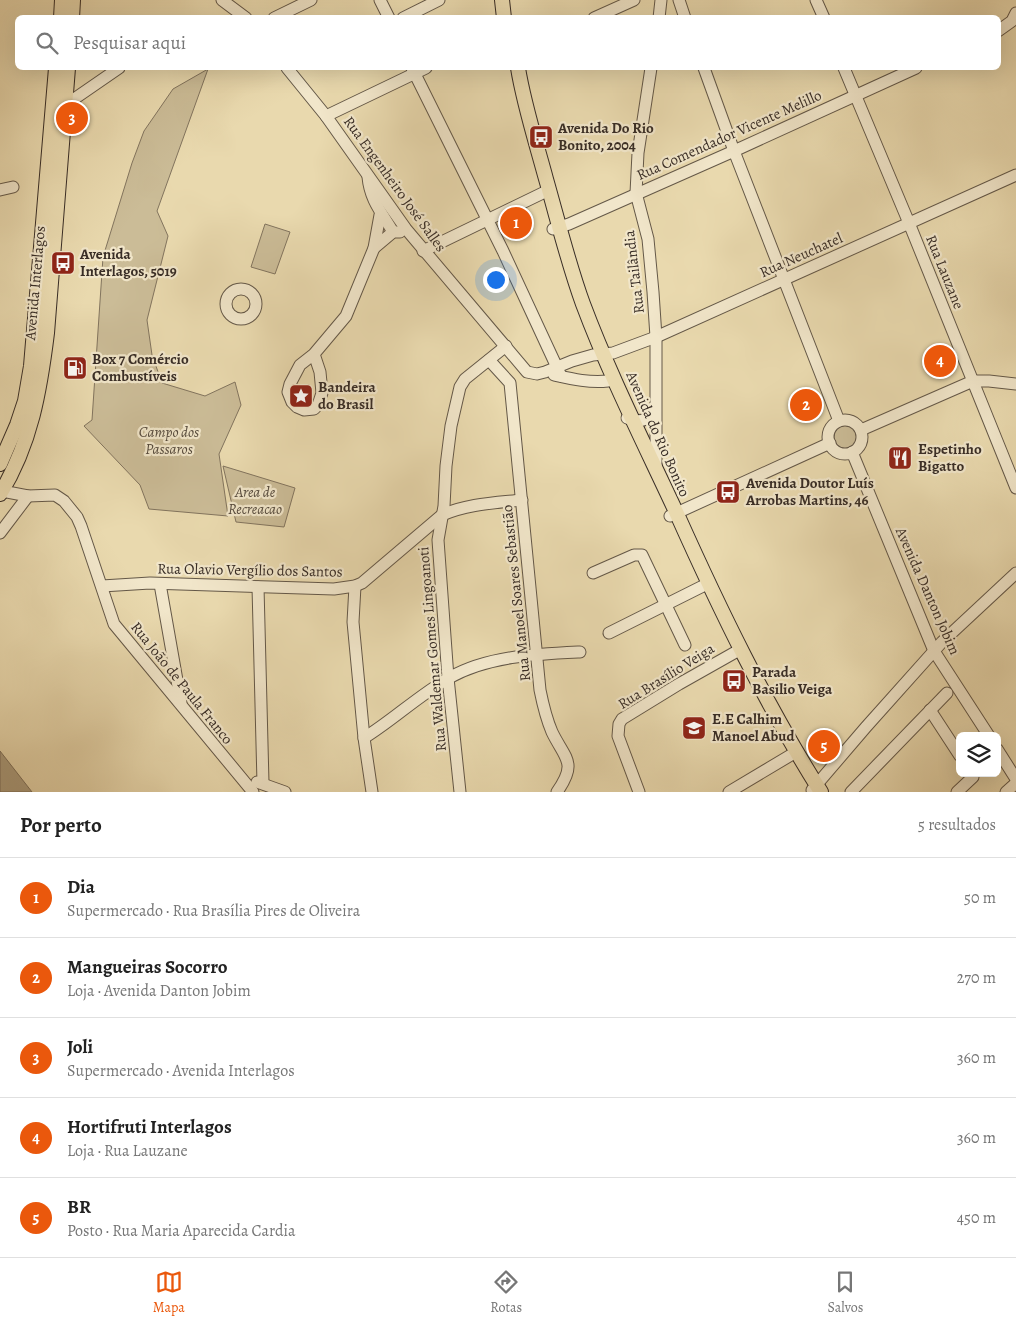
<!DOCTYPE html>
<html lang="pt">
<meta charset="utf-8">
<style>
body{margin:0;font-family:Alegreya,serif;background:#f2f2f2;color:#222}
.controls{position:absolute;right:15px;bottom:15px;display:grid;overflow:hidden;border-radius:8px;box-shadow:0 5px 20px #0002}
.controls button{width:45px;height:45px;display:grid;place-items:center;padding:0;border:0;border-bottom:1px solid #e0e0e0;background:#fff;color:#222;font:25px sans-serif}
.you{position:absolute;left:495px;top:279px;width:18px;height:18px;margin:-12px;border:4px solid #fff;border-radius:50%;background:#1a73e8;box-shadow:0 0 0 8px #1a73e833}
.badge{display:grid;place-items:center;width:32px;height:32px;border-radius:50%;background:#ea580c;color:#fff;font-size:16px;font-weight:700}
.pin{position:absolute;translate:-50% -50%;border:2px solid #fff;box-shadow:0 1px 5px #0006}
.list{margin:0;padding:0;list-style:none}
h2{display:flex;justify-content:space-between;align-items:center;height:65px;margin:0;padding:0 20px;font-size:21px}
h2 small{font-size:16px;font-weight:400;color:#767676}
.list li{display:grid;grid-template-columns:32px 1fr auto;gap:15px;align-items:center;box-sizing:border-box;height:80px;padding:0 20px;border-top:1px solid #e0e0e0}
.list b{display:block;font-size:19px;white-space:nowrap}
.list p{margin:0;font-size:16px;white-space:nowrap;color:#767676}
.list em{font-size:16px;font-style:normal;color:#767676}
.icon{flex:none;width:28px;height:28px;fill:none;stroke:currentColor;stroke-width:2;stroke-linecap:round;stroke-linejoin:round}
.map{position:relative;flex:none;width:1016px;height:792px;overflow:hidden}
.search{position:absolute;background:#fff;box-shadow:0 5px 20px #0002;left:15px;right:15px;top:15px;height:55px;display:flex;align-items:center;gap:12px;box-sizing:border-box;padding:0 18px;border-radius:8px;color:#767676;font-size:19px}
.sheet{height:465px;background:#fff}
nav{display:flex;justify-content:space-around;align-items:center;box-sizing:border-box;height:70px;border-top:1px solid #e0e0e0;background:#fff;font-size:14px;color:#767676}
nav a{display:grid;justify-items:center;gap:2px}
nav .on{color:#ea580c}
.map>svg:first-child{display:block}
.green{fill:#cbbc97;stroke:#82745e}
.water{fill:#ad9f80;stroke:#7e715c}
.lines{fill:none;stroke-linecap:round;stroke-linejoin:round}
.minor-casing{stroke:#645848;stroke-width:13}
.major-casing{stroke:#382d26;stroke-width:16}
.minor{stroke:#f1e6ca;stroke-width:11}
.major{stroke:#e9d9ae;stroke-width:14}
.labels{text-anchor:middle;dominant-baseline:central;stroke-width:4.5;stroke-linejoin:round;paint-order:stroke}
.poi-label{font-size:15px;font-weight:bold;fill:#382d26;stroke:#f1e6ca;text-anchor:start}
.street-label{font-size:15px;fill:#382d26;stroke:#f1e6ca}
.park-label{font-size:15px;font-style:italic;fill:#554a3d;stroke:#f1e6ca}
</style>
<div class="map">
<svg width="1016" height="792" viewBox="0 0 1016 792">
<rect width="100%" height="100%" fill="#e9d9ae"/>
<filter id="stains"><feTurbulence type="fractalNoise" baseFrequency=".004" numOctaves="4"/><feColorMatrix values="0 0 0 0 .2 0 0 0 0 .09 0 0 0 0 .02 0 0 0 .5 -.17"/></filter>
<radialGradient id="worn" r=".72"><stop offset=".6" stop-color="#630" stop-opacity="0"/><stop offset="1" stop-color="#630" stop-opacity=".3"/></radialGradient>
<g class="green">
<path d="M208,69L157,211L168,236L147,320L152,355L162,383L205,396L235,382L241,405L219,454L228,516L149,509L140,485L84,426L92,420L103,257L132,163L144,131L173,89Z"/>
<path d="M265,224L290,232L275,274L251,267Z"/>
<circle cx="846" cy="437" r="12"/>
<path d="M223,466L295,488L284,527L236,522Z"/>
</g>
<path class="water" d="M0,751L32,792H0Z"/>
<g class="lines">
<defs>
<g id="minor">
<path d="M222,0L246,18"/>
<path d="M380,0L389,18"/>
<path d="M679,0L685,18"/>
<path d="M816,0L824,18"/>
<path d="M274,18L311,0"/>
<path d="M403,18L439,0"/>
<path d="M594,18L634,0"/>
<path d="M659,18L661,0"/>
<path d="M998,31L1012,21L1016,13"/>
<path d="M287,68L326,116L406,229L527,372L537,374L545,372L572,361L593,355L613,353L656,337L1016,175"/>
<path d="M412,68L503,251L561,376"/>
<path d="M651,68L638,153L636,193L648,239L653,292L656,337V470"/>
<path d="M704,68L734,151L839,421"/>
<path d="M844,68L909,223L1016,488"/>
<path d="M61,108L119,68"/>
<path d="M326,116L426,68"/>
<path d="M368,177C370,200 382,213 393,232"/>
<path d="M0,190L13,187"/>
<path d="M553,229L569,224L734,151L916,68"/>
<path d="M374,248L393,232H400"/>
<path d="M423,251L549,190"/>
<circle cx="241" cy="304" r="15"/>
<path d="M314,354L320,372L322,393L318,405L314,409L304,410L297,407L292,402L288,392L290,384L300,365L314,354L346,316L374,248L380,215"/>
<path d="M489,360L510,383L540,690C543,705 546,718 552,732C565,759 578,762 557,792"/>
<path d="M554,375C572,379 589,383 608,381"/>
<path d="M627,418C637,423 646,421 655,414"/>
<circle cx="845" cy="437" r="17"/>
<path d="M861,430L973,381H989L1016,384"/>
<path d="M852,452L934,651L989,736"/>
<path d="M2,491L28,496L55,495L64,501L77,517L81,526L114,624L253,792"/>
<path d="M670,516L830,443"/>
<path d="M0,533L28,496"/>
<path d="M593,573L634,555H642L685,645"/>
<path d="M160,584L181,703"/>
<path d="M102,586L150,583L334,589L355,586L362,583L442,515C467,504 494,503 522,500"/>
<path d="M355,586L353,622L364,738L372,792"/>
<path d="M258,587L263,783"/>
<path d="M609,633L703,586"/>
<path d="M930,710L960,756"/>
<path d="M364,738C393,720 418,696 449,678C487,656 537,654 580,652"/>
<path d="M997,749L1016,779"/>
<path d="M257,782L285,792"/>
<path d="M812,790L866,727L942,642L1016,573"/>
<path d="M460,792L448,678L438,540L444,506L446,466L451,426L460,387L465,379L506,346"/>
<path d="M639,792L618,736L619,724L622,719L679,684L741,649"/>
<path d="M729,792L796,752"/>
<path d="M851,792L947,693"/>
<path d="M957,792L973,777"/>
<path d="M1006,792L1016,783"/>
</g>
<g id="major">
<path d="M502,0L504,18"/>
<path d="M61,18L62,0"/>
<path d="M72,18L73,0"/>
<path d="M518,68C524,105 536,142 546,179C558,221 568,263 583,304C610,376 645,445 677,514C720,610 765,703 821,792"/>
<path d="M0,464L17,425L25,401L31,366L56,68"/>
<path d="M0,494C31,444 40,390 47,333L68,68"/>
</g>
</defs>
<use href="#minor" class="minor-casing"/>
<use href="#major" class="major-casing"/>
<use href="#minor" class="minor"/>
<use href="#major" class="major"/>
</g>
<defs>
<symbol id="bus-square" viewBox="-11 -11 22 22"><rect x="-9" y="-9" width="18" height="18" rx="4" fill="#8f2418" stroke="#f1e6ca"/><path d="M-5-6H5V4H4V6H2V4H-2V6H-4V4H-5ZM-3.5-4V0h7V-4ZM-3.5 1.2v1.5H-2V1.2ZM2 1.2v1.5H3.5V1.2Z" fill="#fff"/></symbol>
<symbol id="fuel-square" viewBox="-11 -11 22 22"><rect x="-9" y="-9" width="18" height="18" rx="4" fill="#8f2418" stroke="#f1e6ca"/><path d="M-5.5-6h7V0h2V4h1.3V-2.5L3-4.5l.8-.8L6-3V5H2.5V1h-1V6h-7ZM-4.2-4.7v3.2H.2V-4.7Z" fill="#fff"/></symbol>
<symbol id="sight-square" viewBox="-11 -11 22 22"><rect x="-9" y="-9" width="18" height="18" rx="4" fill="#8f2418" stroke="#f1e6ca"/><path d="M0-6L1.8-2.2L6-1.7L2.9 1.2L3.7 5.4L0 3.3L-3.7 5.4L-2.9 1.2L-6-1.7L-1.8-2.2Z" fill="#fff"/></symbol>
<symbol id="restaurant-square" viewBox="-11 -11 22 22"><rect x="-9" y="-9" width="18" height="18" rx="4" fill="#8f2418" stroke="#f1e6ca"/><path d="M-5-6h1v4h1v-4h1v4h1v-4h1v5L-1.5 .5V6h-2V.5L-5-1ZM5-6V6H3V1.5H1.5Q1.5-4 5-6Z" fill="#fff"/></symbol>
<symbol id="school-square" viewBox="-11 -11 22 22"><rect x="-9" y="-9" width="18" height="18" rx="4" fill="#8f2418" stroke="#f1e6ca"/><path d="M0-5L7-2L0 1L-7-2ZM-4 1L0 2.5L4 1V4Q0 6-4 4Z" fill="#fff"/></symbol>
</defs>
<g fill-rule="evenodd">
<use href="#bus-square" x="527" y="123" width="28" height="28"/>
<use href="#bus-square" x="49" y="249" width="28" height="28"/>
<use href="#fuel-square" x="61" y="354" width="28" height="28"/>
<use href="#sight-square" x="287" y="382" width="28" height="28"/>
<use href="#restaurant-square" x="886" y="444" width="28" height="28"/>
<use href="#bus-square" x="714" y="478" width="28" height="28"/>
<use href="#bus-square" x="720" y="667" width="28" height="28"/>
<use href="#school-square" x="680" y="714" width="28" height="28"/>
</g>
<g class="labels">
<g class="poi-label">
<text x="558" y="128">Avenida Do Rio<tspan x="558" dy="17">Bonito, 2004</tspan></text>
<text x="80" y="254">Avenida<tspan x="80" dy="17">Interlagos, 5019</tspan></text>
<text x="92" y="359">Box 7 Comércio<tspan x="92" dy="17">Combustíveis</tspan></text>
<text x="318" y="387">Bandeira<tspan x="318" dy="17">do Brasil</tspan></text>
<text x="918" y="449">Espetinho<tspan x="918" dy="17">Bigatto</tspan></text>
<text x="746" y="483">Avenida Doutor Luís<tspan x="746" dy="17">Arrobas Martins, 46</tspan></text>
<text x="752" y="672">Parada<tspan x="752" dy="17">Basilio Veiga</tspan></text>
<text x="712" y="719">E.E Calhim<tspan x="712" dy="17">Manoel Abud</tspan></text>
</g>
<g class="street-label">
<text transform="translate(729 135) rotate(-24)">Rua Comendador Vicente Melillo</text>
<text transform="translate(395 184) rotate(54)">Rua Engenheiro José Salles</text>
<text transform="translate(801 255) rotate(-24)">Rua Neuchatel</text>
<text transform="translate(634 272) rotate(-97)">Rua Tailândia</text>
<text transform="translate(945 272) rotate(68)">Rua Lauzane</text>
<text transform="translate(35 283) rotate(-85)">Avenida Interlagos</text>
<text transform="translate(658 434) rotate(66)">Avenida do Rio Bonito</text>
<text transform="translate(250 570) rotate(1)">Rua Olavio Vergílio dos Santos</text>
<text transform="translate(928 591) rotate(66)">Avenida Danton Jobim</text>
<text transform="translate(516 593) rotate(-96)">Rua Manoel Soares Sebastião</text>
<text transform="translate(432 649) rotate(-95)">Rua Waldemar Gomes Lingoanoti</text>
<text transform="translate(666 676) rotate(-32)">Rua Brasílio Veiga</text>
<text transform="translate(182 683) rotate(51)">Rua João de Paula Franco</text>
</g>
<g class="park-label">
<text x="169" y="432">Campo dos<tspan x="169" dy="17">Passaros</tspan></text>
<text x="255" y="492">Area de<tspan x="255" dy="17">Recreacao</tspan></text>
</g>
</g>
<rect width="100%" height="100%" filter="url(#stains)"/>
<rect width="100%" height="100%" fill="url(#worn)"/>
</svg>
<div class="controls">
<button><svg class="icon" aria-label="layers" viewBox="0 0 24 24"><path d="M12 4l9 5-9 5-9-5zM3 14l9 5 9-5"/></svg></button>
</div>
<div class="you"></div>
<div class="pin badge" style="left:516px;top:223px">1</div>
<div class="pin badge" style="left:806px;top:405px">2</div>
<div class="pin badge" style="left:72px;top:118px">3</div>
<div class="pin badge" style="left:940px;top:361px">4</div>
<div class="pin badge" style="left:824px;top:746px">5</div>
<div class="search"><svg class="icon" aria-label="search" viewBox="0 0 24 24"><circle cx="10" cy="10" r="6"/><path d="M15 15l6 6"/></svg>Pesquisar aqui</div>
</div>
<section class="sheet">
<h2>Por perto<small>5 resultados</small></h2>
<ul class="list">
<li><span class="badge">1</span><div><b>Dia</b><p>Supermercado · Rua Brasília Pires de Oliveira</p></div><em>50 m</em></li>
<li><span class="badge">2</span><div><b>Mangueiras Socorro</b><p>Loja · Avenida Danton Jobim</p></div><em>270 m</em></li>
<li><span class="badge">3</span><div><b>Joli</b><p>Supermercado · Avenida Interlagos</p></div><em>360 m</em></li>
<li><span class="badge">4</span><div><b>Hortifruti Interlagos</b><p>Loja · Rua Lauzane</p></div><em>360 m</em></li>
<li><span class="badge">5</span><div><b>BR</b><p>Posto · Rua Maria Aparecida Cardia</p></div><em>450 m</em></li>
</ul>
</section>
<nav>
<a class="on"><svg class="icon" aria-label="map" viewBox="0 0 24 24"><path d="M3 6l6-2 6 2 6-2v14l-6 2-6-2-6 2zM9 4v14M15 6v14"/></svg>Mapa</a>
<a><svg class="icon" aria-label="directions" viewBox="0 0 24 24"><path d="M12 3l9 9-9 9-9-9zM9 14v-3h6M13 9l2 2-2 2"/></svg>Rotas</a>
<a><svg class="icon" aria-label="saved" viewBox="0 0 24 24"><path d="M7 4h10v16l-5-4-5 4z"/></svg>Salvos</a>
</nav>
